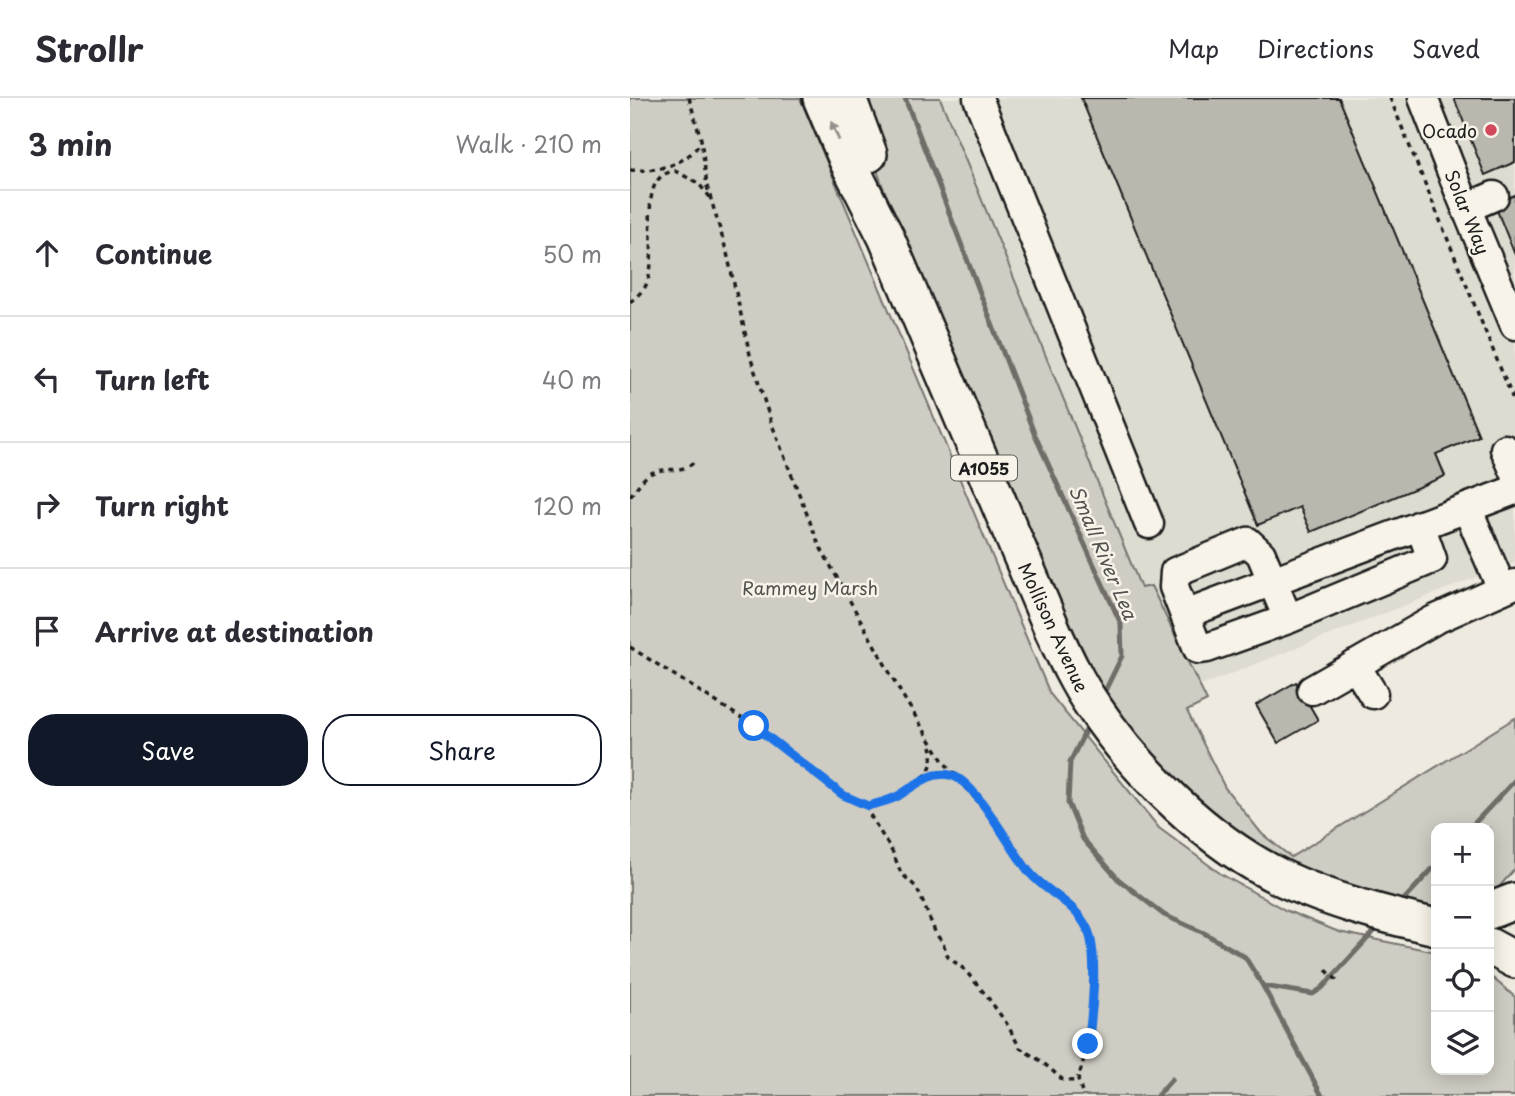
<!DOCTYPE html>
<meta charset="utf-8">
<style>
body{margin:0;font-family:"Playpen Sans",sans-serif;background:#f2f2f3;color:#2b2b33}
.controls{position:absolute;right:21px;bottom:21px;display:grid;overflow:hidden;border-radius:14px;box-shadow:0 4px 18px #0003}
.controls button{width:63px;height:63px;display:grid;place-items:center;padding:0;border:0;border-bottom:2px solid #e1e1e2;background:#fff;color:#2b2b33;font:35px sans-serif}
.stop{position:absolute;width:21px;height:21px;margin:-16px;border:5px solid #1a73e8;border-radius:50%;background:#fff}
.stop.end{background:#1a73e8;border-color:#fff;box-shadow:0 2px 7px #0008}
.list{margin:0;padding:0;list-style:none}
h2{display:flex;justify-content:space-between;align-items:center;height:91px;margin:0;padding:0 28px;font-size:30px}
h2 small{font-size:23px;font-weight:400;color:#7c7c81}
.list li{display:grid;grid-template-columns:46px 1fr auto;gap:21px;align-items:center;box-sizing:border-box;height:126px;padding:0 28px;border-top:2px solid #e1e1e2}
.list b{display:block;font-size:26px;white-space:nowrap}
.list em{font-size:23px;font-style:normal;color:#7c7c81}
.actions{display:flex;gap:14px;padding:21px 28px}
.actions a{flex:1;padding:16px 0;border:2px solid #111827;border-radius:28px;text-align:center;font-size:24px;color:#111827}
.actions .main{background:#111827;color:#fff}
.icon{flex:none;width:38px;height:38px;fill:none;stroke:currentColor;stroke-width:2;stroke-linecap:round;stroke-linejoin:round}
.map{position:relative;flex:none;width:885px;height:998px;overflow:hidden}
header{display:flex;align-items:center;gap:42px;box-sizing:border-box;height:98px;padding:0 35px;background:#fff;border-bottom:2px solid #e1e1e2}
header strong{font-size:33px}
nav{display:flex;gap:38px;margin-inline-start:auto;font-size:24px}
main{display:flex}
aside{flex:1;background:#fff}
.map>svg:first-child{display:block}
.built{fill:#dedbd1}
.green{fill:#cfccc3;stroke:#767470;stroke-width:2}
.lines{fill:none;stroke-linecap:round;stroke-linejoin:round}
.stream{stroke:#6f6d69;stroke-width:5}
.building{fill:#bab7af;stroke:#1c1c1c;stroke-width:2}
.minor-casing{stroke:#1c1c1c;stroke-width:33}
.major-casing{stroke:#1c1c1c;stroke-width:40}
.path{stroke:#1c1c1c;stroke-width:3.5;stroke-dasharray:5 5;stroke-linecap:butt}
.minor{stroke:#f7f3e8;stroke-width:28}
.major{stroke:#f7f3e8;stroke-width:35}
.oneway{fill:#94928c}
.route{stroke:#1a73e8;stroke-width:9}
.poi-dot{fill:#d1495b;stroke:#f7f3e8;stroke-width:2.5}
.labels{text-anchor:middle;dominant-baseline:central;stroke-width:5;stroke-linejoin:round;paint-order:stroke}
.shield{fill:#f7f3e8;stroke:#5e5c59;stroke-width:2}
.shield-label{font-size:16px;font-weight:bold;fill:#1c1c1c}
.poi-label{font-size:18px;fill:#1c1c1c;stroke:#f7f3e8;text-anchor:end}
.street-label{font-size:18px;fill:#1c1c1c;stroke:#f7f3e8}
.park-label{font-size:18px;fill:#52514e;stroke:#f7f3e8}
.water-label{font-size:19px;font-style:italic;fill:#535250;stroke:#f7f3e8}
</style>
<header>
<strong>Strollr</strong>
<nav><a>Map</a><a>Directions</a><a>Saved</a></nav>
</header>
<main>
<aside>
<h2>3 min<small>Walk · 210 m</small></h2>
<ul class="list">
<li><svg class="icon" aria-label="ahead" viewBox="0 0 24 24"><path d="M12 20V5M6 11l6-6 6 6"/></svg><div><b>Continue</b></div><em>50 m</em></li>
<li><svg class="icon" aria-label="left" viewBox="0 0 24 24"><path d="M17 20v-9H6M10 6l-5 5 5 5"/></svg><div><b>Turn left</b></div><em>40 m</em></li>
<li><svg class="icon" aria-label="right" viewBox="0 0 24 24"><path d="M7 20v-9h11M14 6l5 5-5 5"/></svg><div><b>Turn right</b></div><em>120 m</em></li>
<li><svg class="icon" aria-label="arrive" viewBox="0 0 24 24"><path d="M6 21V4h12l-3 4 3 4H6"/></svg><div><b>Arrive at destination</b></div></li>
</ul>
<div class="actions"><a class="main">Save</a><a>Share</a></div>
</aside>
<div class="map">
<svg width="885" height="998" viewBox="0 0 885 998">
<rect width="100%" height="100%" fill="#eeeae0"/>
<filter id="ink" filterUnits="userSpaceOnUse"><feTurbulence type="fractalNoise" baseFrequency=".0143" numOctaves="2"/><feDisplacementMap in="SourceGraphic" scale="14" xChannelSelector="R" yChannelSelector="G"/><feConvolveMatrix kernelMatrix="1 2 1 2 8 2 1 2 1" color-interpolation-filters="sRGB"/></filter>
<g filter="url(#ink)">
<path class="built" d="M310,0H885V464L570,588L521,488L512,491Z"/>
<g class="green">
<path d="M0,0H170L420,596L529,730L591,776L655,812L709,834L806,854V972H859V877L885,899V998H0Z"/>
<path d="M221,0H310L511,490L521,488L577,603L557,613L595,690L632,736L661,759L885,620V771L869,789L859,795V730H806V813L793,814L637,761L572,716L482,616L430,519L253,89Z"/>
</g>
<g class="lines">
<g class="stream">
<path d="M275,0L404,335L491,526L492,558L472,599"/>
<path d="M460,624L440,664L438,705L453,741L488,781L534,817L574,835L615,859L633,888L692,998"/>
<path d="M840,730L885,682"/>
<path d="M768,808L806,767"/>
<path d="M633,888L683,896L692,890L749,828"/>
<path d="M527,998L542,981"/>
</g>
</g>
<g class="building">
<path d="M451,0H709L849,338L806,356L815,378L681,434L670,409L628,427Z"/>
<path d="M824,0H885V64L855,77Z"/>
<path d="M885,97V157L864,105Z"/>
<path d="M666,584L688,622L648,645L626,607Z"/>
</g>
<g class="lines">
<defs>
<g id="minor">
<path d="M348,0L519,426"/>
<path d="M793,0L830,95L885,227"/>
<path d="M836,110L864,98"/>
<path d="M875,351L885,374"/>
<path d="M837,410L872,491"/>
<path d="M555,516L882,393L885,388"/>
<path d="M658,521L631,456L618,444L545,474L544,489L568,551L577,550L658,521L802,461L790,427"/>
<path d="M725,567L743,596"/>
<path d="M682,592L804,522L885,486"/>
</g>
<g id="major">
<path d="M191,0L217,62L256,139L423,533C435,559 447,585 463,608C508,675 580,746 654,781C702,803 755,817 806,829"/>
<path d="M218,0L239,56"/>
<path d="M859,813L885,803"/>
<path d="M859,848L885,862"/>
</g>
</defs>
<use href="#minor" class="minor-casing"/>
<use href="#major" class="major-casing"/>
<g class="path">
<path d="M59,0L71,41L77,88L97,155L121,261L141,324L189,447L271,595L313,663L362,719L401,776L444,810L458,831L462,854V920L458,946L448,982L453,998"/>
<path d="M760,0L885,306"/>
<path d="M0,72C26,74 58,67 71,43"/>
<path d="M0,204C5,200 12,194 15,189C34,154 0,79 45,73L68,85L80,99"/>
<path d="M0,398C7,390 14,377 24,374C38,369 49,375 62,366L63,360"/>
<path d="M0,549L124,628L213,697L238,708C267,699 310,686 301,648"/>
<path d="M299,679L309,675L325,678"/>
<path d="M240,717L263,755L271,775L285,788L290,797L306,836L313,845L318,859L334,871L356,897L377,926L390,950L411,963L433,982L444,983L448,979"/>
<path d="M696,872L709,884"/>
</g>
<use href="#minor" class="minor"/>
<use href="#major" class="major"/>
</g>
<defs><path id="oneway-solid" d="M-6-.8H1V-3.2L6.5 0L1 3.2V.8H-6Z" transform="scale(1.75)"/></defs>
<use class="oneway" href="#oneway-solid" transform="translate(205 33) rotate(-113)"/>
</g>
<g class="lines" filter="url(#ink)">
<path class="route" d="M124,628L213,697L238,708C248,705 259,703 268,698C285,688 299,673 320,677C345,681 382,754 400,775C417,795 444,804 457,830C469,854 462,918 458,946"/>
</g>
<circle class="poi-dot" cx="861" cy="32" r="7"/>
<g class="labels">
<rect class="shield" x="321" y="357.5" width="66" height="25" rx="5"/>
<g class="shield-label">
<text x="354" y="370">A1055</text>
</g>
<g class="poi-label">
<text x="847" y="32">Ocado</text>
</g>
<g class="street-label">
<text transform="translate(838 114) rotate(68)">Solar Way</text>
<text transform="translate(424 529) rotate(65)">Mollison Avenue</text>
</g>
<g class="park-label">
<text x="180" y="489">Rammey Marsh</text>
</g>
<g class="water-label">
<text transform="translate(474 454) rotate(67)">Small River Lea</text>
</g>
</g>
</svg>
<div class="controls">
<button>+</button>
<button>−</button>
<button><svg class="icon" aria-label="locate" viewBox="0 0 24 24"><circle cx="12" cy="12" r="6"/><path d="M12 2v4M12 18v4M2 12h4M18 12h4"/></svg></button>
<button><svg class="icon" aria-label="layers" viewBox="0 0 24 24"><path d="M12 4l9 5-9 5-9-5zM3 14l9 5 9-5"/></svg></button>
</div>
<div class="stop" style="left:124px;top:628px"></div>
<div class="stop end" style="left:458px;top:946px"></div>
</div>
</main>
